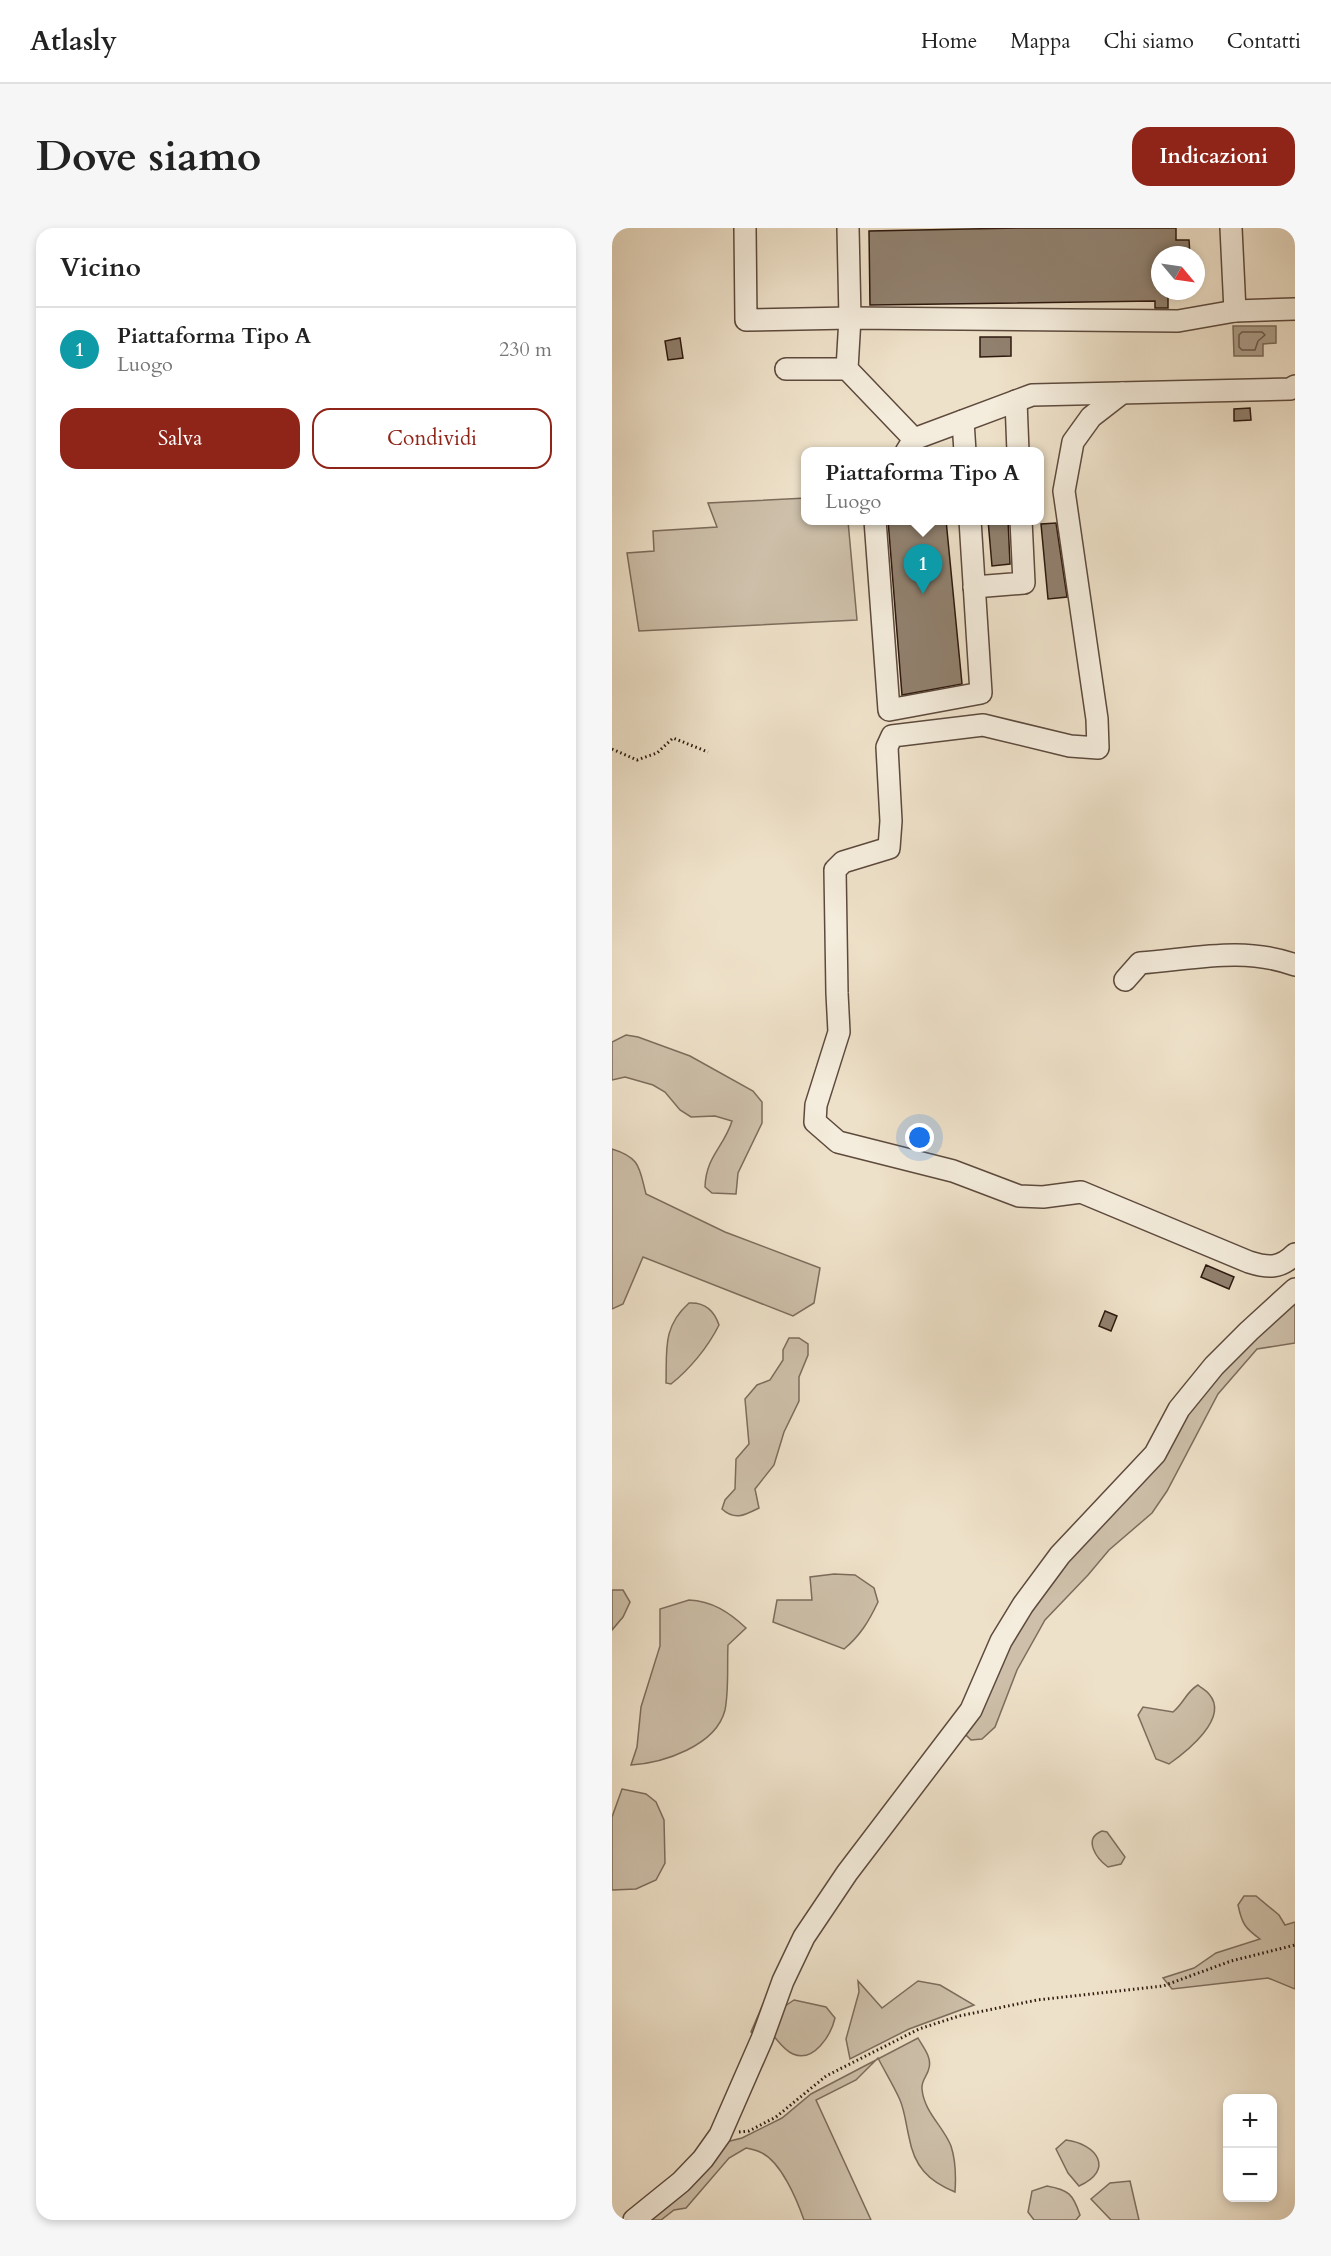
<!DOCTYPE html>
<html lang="it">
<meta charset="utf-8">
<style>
body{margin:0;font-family:Cardo,serif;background:#f6f6f6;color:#222}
.controls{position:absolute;right:18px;bottom:18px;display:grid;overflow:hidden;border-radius:12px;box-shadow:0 3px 9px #0003}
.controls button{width:54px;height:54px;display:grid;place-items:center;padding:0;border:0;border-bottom:2px solid #e0e0e0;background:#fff;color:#222;font:30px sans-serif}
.compass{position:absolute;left:539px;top:18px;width:54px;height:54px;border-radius:50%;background:#fff;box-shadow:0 3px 9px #0003;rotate:119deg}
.you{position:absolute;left:308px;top:910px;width:21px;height:21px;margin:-15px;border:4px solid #fff;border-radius:50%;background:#1a73e8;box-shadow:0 0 0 9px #1a73e833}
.badge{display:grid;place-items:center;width:39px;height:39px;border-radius:50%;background:#8f2418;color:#fff;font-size:20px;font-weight:700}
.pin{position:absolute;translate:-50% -50px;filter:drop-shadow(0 2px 3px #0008)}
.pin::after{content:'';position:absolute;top:32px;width:21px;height:18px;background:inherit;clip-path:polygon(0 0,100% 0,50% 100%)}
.popup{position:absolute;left:189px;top:219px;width:243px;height:78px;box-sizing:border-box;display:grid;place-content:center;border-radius:12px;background:#fff;filter:drop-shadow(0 2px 4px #0005);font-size:20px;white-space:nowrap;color:#767676}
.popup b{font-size:22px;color:#222}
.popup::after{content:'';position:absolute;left:50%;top:100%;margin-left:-12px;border:12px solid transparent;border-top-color:#fff}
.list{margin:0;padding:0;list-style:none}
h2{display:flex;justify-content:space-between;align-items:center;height:78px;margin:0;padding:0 24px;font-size:26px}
h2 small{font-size:20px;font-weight:400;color:#767676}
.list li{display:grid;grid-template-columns:39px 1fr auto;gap:18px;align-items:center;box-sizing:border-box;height:84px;padding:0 24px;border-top:2px solid #e0e0e0}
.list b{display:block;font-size:22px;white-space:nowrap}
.list p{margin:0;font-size:20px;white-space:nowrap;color:#767676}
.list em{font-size:20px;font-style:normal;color:#767676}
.actions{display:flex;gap:12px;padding:18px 24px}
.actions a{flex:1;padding:14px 0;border:2px solid #8f2418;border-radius:18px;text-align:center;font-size:21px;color:#8f2418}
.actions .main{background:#8f2418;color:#fff}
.map{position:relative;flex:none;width:683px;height:1992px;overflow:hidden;border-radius:18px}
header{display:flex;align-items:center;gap:36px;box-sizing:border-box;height:84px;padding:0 30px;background:#fff;border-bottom:2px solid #e0e0e0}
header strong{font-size:28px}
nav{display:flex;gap:33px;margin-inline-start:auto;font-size:21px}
.intro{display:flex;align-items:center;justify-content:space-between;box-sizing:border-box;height:144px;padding:0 36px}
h1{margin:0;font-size:42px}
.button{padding:15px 27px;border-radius:18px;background:#8f2418;color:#fff;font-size:21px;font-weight:700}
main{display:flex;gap:36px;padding:0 36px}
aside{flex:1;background:#fff;border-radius:18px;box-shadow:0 3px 9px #0003}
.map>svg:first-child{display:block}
.green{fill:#cdbfa9;stroke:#7d6c5c;stroke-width:1.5}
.water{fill:#ac9d89;stroke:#796858;stroke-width:1.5}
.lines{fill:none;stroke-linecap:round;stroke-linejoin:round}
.shore{stroke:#6c5a4c;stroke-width:1.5}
.building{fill:#91816f;stroke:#2d180e;stroke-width:1.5}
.minor-casing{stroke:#5d4a3d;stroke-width:24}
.path{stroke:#2d180e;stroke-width:3;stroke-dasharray:1.5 3;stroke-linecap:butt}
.minor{stroke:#f4ecdc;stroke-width:21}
</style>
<header>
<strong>Atlasly</strong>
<nav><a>Home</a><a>Mappa</a><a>Chi siamo</a><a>Contatti</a></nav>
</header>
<div class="intro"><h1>Dove siamo</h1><a class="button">Indicazioni</a></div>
<main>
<aside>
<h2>Vicino<small></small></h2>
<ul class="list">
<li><span class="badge" style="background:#0f9aa8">1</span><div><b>Piattaforma Tipo A</b><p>Luogo</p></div><em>230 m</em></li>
</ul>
<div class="actions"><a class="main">Salva</a><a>Condividi</a></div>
</aside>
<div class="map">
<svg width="683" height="1992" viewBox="0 0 683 1992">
<rect width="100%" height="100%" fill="#eee1c9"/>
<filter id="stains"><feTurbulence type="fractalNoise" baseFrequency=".00333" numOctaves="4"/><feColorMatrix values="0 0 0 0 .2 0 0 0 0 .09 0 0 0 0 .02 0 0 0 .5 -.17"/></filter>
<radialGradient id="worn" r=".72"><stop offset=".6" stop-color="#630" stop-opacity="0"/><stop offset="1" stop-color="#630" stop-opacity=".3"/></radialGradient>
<g class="green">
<path d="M194,270V292L236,293L245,392L27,403L15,325L42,323L41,303L105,299L96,275Z"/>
<path d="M14,807L26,809L78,828L141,863L150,874V895L126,945L124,966L100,965L93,959C94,928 112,919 120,893L103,888L79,889L68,882L53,864L41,857L13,849L0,852V814Z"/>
<path d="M0,921C29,930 27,940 34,966L113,1004L208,1040L202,1075L181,1088L31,1029L11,1076L0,1081Z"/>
<path d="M683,1068V1115L645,1121L606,1166L555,1263L540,1285L497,1322L476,1347L433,1392L405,1442L383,1499L370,1511L359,1512L353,1506L412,1387L565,1190Z"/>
<path d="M77,1075C93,1074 102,1082 107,1097C96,1119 78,1141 59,1156L54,1155C55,1123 50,1099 77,1075Z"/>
<path d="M177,1110H187L196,1116V1127L187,1149V1173L172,1204L162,1237L143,1261L147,1280C133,1287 123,1293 110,1281L113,1272L123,1261L124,1231L137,1216L133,1171L145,1157L158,1152L171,1132V1122Z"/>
<path d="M222,1346L243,1347L262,1360L266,1374C257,1393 248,1408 232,1421L161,1394L165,1372H200L198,1349Z"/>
<path d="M0,1362H11L18,1374L11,1389L0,1402Z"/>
<path d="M77,1372C100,1373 117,1384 134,1400L116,1417C115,1438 117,1462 113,1482C104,1518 51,1535 19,1537L25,1519L29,1479L48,1418V1381Z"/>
<path d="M586,1457C589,1460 594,1462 597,1466C618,1490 574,1524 557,1536L544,1531L526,1487L531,1479L561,1484C572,1475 574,1464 586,1457Z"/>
<path d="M10,1561L34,1566L44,1574L52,1592L53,1635L44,1652L24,1661L0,1662V1589Z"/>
<path d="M490,1603L495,1604L513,1629L509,1636L496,1639C485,1631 470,1611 490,1603Z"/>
<path d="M632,1668H644L667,1687L673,1697L683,1694V1761L656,1750L560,1761L551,1750L582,1740L604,1725L648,1711C633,1700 630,1696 626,1677Z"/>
<path d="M246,1753L270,1780L306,1753L328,1757L362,1777L297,1801L238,1831L234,1811L247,1764Z"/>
<path d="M182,1772L214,1779L223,1790C219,1807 202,1835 181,1826C173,1823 166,1813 160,1806L145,1807L139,1804L151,1776L170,1780Z"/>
<path d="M306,1810C311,1819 320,1829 317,1840C316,1847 309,1852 310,1861C312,1884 331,1898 339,1918C344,1933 344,1949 343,1964C316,1953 302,1938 297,1909C294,1897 293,1884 288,1872C282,1858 273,1844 266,1830L244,1852L204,1872L259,1992H192C185,1972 169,1933 148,1924C144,1922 139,1921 134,1920L117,1930L74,1980L62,1982L49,1992H27L110,1915L130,1910L170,1890L199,1866Z"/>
<path d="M454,1912C485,1916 503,1942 467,1958L456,1945L444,1921Z"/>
<path d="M518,1953L527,1992H499L479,1971L498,1955Z"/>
<path d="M435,1958C457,1962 461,1966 468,1987L464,1992H422L416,1984L420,1963Z"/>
</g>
<path class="water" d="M621,98H664V115L651,116V128H622Z"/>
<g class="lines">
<path class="shore" d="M630,104H650L653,107L646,113L643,122H630L627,119V107Z"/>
</g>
<g class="building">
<path d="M406,0H564V12H577L578,27H548V63H556V80H543V73L258,77L257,3Z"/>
<path d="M368,109H399V128L368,129Z"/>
<path d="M68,110L71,130L56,132L53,113Z"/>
<path d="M638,180L639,192L622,193V181Z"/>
<path d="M276,292H334L350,456L290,467Z"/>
<path d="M376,292H396L398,336L380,338Z"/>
<path d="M444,295L455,369L436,371L429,296Z"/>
<path d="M594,1037L622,1049L617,1061L589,1049Z"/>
<path d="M493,1083L505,1088L499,1103L487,1098Z"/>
</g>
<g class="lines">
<defs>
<g id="minor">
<path d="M133,0L134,92L238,90L566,93L623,83"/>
<path d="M236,0L238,90L235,141L302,211"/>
<path d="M619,0L623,83L683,81"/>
<path d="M174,141H235"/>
<path d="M510,165L479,189L461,214L452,263L485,491L486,520L458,518L371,497L280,508L275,519L279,593L277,620L231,634L223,642L225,765L227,804L204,877L203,894L226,914L341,943L407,968L431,969L469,964L637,1034C656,1040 668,1041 683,1026"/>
<path d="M404,173L406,224"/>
<path d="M351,193L353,224"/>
<path d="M294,224L302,211L420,167L678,161L683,158"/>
<path d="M263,292L277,482L369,465L358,292"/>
<path d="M362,359L412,355L409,292"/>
<path d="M513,752L528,735C582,731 631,718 683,737"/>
<path d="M22,1992L69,1954L91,1931L108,1907L150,1811L171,1753L192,1709L235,1645L359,1482L389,1413L411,1377L448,1327L543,1226L567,1181L602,1138L637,1103L683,1061"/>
</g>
</defs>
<use href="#minor" class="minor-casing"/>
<g class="path">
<path d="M0,521L25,532L45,525L61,510L96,524"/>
<path d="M127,1904L137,1903L164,1889L214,1848L307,1801L347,1788L425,1772L551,1758L619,1733L683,1717"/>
</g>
<use href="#minor" class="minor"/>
</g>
<rect width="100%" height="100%" filter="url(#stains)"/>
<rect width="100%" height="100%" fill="url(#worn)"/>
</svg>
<div class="controls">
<button>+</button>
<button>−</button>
</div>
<svg class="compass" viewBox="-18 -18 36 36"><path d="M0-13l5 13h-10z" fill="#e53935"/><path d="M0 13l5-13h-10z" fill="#767676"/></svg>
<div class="you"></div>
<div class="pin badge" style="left:311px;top:366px;background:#0f9aa8">1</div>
<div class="popup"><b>Piattaforma Tipo A</b>Luogo</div>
</div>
</main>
